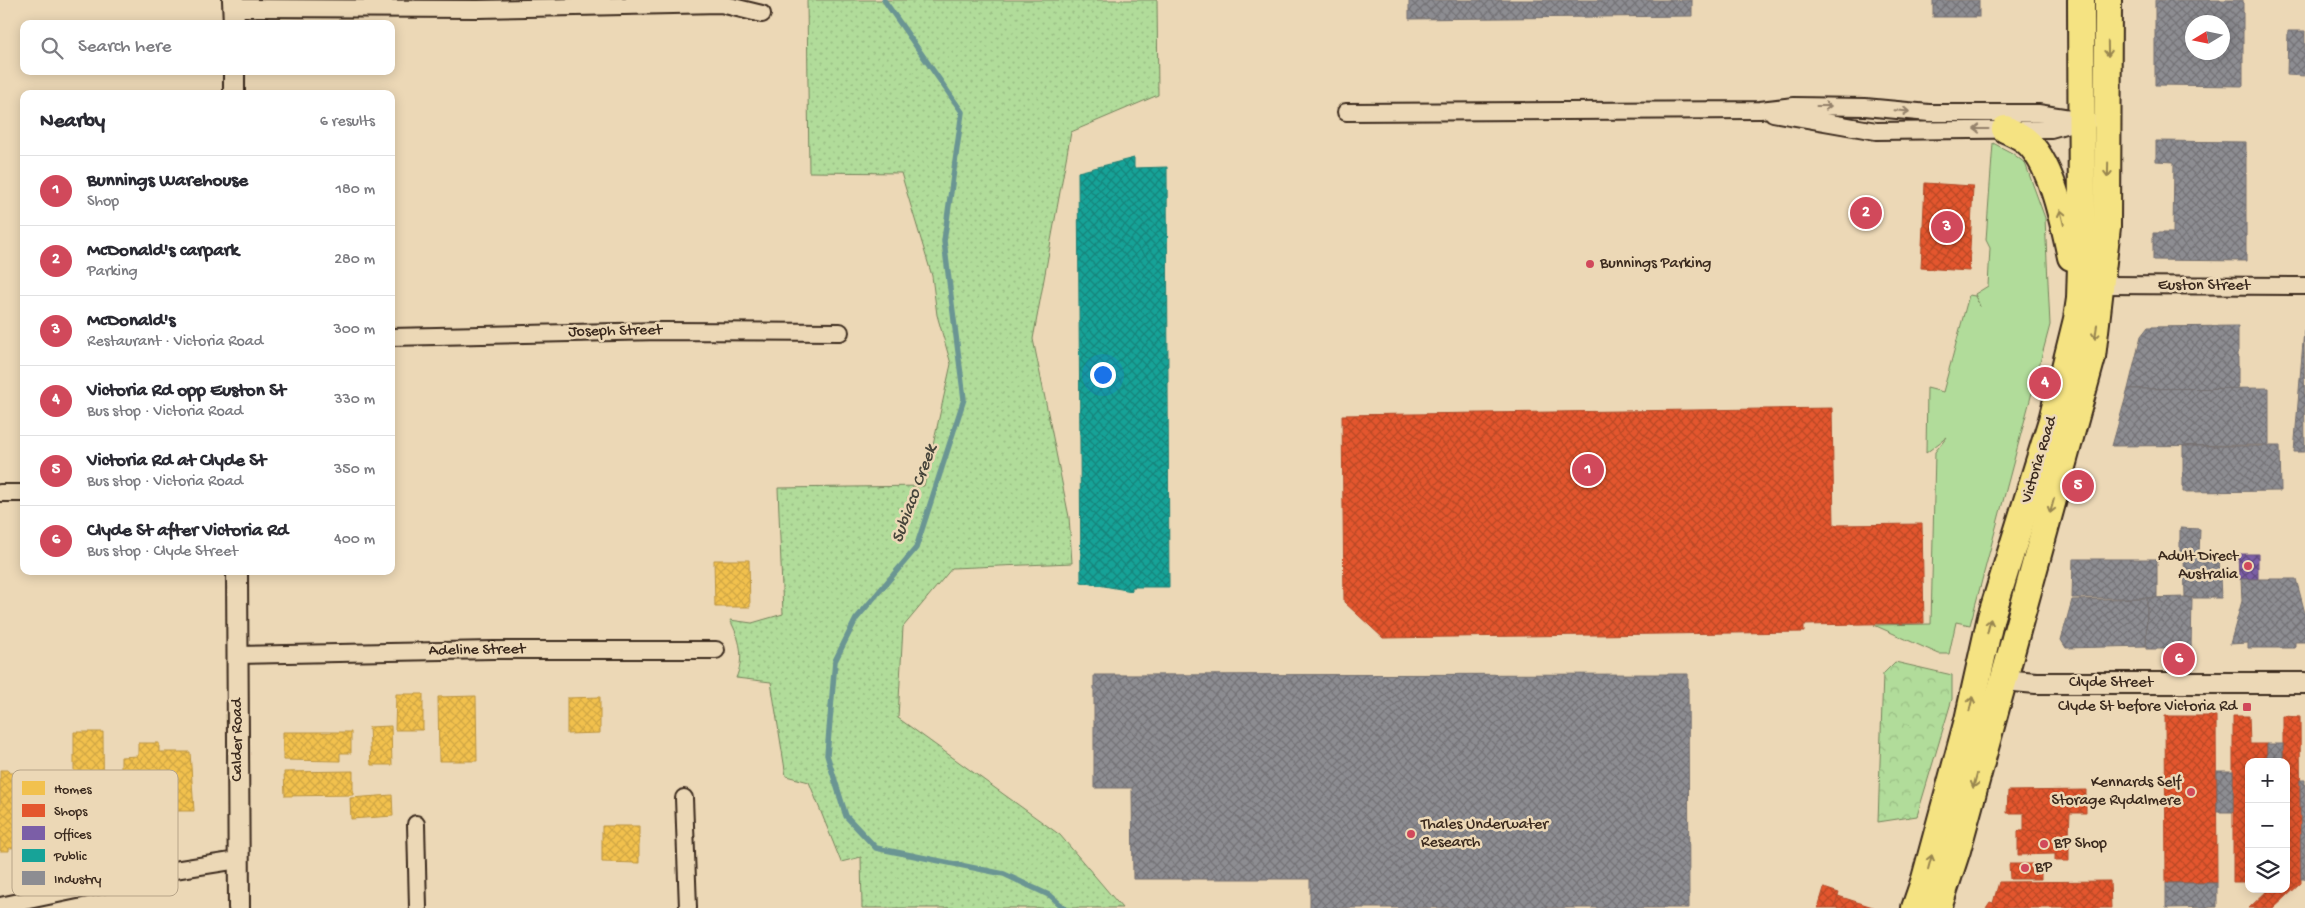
<!DOCTYPE html>
<meta charset="utf-8">
<style>
body{margin:0;font-family:"Gochi Hand",sans-serif;background:#f2f2f3;color:#2b2b33}
.controls{position:absolute;right:15px;bottom:15px;display:grid;overflow:hidden;border-radius:10px;box-shadow:0 2px 12px #0003}
.controls button{width:45px;height:45px;display:grid;place-items:center;padding:0;border:0;border-bottom:1px solid #e1e1e2;background:#fff;color:#2b2b33;font:25px sans-serif}
.compass{position:absolute;left:2185px;top:15px;width:45px;height:45px;border-radius:50%;background:#fff;box-shadow:0 2px 12px #0003;rotate:260deg}
.you{position:absolute;left:1102px;top:374px;width:18px;height:18px;margin:-12px;border:4px solid #fff;border-radius:50%;background:#1a73e8;box-shadow:0 0 0 8px #1a73e833}
.badge{display:grid;place-items:center;width:32px;height:32px;border-radius:50%;background:#d1495b;color:#fff;font-size:16px;font-weight:700}
.pin{position:absolute;translate:-50% -50%;border:2px solid #fff;box-shadow:0 1px 5px #0006}
.list{margin:0;padding:0;list-style:none}
h2{display:flex;justify-content:space-between;align-items:center;height:65px;margin:0;padding:0 20px;font-size:21px}
h2 small{font-size:16px;font-weight:400;color:#7c7c81}
.list li{display:grid;grid-template-columns:32px 1fr auto;gap:15px;align-items:center;box-sizing:border-box;height:70px;padding:0 20px;border-top:1px solid #e1e1e2}
.list b{display:block;font-size:19px;white-space:nowrap}
.list p{margin:0;font-size:16px;white-space:nowrap;color:#7c7c81}
.list em{font-size:16px;font-style:normal;color:#7c7c81}
.icon{flex:none;width:28px;height:28px;fill:none;stroke:currentColor;stroke-width:2;stroke-linecap:round;stroke-linejoin:round}
.map{position:relative;flex:none;width:2305px;height:908px;overflow:hidden}
.search{position:absolute;background:#fff;box-shadow:0 2px 12px #0003;left:20px;top:20px;width:375px;height:55px;display:flex;align-items:center;gap:12px;box-sizing:border-box;padding:0 18px;border-radius:10px;color:#7c7c81;font-size:19px}
.panel{position:absolute;background:#fff;box-shadow:0 2px 12px #0003;left:20px;top:90px;width:375px;height:485px;border-radius:10px}
.map>svg:first-child{display:block}
.green{fill:#b1dc9a;stroke:#76835c}
.forest{fill:url(#forest-crowns);stroke:#76835c}
.park{fill:url(#park-dots);stroke:#76835c}
.homes{fill:url(#homes-cross-hatch);stroke:#bb9440}
.shops{fill:url(#shops-cross-hatch);stroke:#b14a29}
.offices{fill:url(#offices-cross-hatch);stroke:#684e7e}
.public{fill:url(#public-cross-hatch);stroke:#227f73}
.industry{fill:url(#industry-cross-hatch);stroke:#746f6f;fill-rule:evenodd}
.lines{fill:none;stroke-linecap:round;stroke-linejoin:round}
.stream{stroke:#6b9593;stroke-width:5.5}
.minor-casing{stroke:#3b2a1e;stroke-width:20}
.tertiary-casing{stroke:#3b2a1e;stroke-width:24}
.trunk-casing{stroke:#3b2a1e;stroke-width:30}
.minor{stroke:#ecd8b6;stroke-width:16}
.tertiary{stroke:#ecd8b6;stroke-width:20}
.trunk{stroke:#f5e382;stroke-width:26}
.oneway{stroke:#988650}
.oneway2{stroke:#94816a}
.poi-dot{fill:#d1495b;stroke:#ecd8b6;stroke-width:2}
.labels{text-anchor:middle;dominant-baseline:central;stroke-width:5;stroke-linejoin:round;paint-order:stroke}
.poi-label{font-size:16px;fill:#3b2a1e;stroke:#ecd8b6;text-anchor:start}
.street-label{font-size:16px;fill:#3b2a1e;stroke:#ecd8b6}
.water-label{font-size:18px;font-style:italic;fill:#47453b;stroke:#ecd8b6}
.key{fill:#ecd8b6;stroke:#b7a488;stroke-width:1}
.key-label{font-size:14px;fill:#3b2a1e}
</style>
<div class="map">
<svg width="2305" height="908" viewBox="0 0 2305 908">
<defs>
<pattern id="forest-crowns" width="20" height="18" patternUnits="userSpaceOnUse" patternTransform="scale(1.25)"><rect width="20" height="18" fill="#b1dc9a"/><path d="M2 6a3 3 0 1 1 6 0M12 15a3 3 0 1 1 6 0" fill="none" stroke="#99bd84"/></pattern>
<pattern id="park-dots" width="8" height="8" patternUnits="userSpaceOnUse" patternTransform="scale(1.25)"><rect width="8" height="8" fill="#b1dc9a"/><path d="M2 2h.1M6 6h.1" fill="none" stroke="#99bd84" stroke-width="1.8" stroke-linecap="round"/></pattern>
<pattern id="homes-cross-hatch" width="8" height="8" patternUnits="userSpaceOnUse" patternTransform="scale(1.25)"><rect width="8" height="8" fill="#f2c14e"/><path d="M0 0l8 8M0 8l8-8" fill="none" stroke="#d0a644"/></pattern>
<pattern id="shops-cross-hatch" width="8" height="8" patternUnits="userSpaceOnUse" patternTransform="scale(1.25)"><rect width="8" height="8" fill="#e4572e"/><path d="M0 0l8 8M0 8l8-8" fill="none" stroke="#ba4827"/></pattern>
<pattern id="offices-cross-hatch" width="8" height="8" patternUnits="userSpaceOnUse" patternTransform="scale(1.25)"><rect width="8" height="8" fill="#7b5ea7"/><path d="M0 0l8 8M0 8l8-8" fill="none" stroke="#614a80"/></pattern>
<pattern id="public-cross-hatch" width="8" height="8" patternUnits="userSpaceOnUse" patternTransform="scale(1.25)"><rect width="8" height="8" fill="#17a398"/><path d="M0 0l8 8M0 8l8-8" fill="none" stroke="#16857b"/></pattern>
<pattern id="industry-cross-hatch" width="8" height="8" patternUnits="userSpaceOnUse" patternTransform="scale(1.25)"><rect width="8" height="8" fill="#8d8d92"/><path d="M0 0l8 8M0 8l8-8" fill="none" stroke="#747377"/></pattern>
</defs>
<rect width="100%" height="100%" fill="#ecd8b6"/>
<filter id="ink" filterUnits="userSpaceOnUse"><feTurbulence type="fractalNoise" baseFrequency=".02" numOctaves="2"/><feDisplacementMap in="SourceGraphic" scale="10" xChannelSelector="R" yChannelSelector="G"/><feConvolveMatrix kernelMatrix="1 2 1 2 8 2 1 2 1" color-interpolation-filters="sRGB"/></filter>
<g filter="url(#ink)">
<path class="green" d="M1993,143L2012,153L2025,163L2045,218L2050,325L1970,625L1956,622L1949,654H1939L1874,625L1931,624L1935,452L1947,437L1926,453L1927,388L1943,392L1969,295L1975,296L1980,307L1975,294L1988,286L1990,248L1986,240Z"/>
<path class="forest" d="M1895,662L1952,675V699L1917,816L1878,822L1883,674Z"/>
<path class="park" d="M807,0H1157L1158,95L1071,132L1033,339L1069,517L1072,563L952,568L903,627L898,718L1060,835L1122,908H862L861,857L841,862L809,782L786,776L771,682L736,678C745,657 740,639 730,620L752,623L783,614L778,488L924,486L951,364L937,315L932,276L901,173L809,172Z"/>
<g class="homes">
<path d="M714,560H749L750,607H715Z"/>
<path d="M396,694H423V730H395Z"/>
<path d="M476,696L477,761H439L438,697Z"/>
<path d="M600,697V733L567,734V698Z"/>
<path d="M391,726L392,765H371L369,727Z"/>
<path d="M74,732H103L104,837L67,838V846H44V816H69V802H74Z"/>
<path d="M283,732H351V753H340V761L283,760Z"/>
<path d="M138,743H159V752H190L194,811H167L166,792H153V817H126L125,776H121V757L138,756Z"/>
<path d="M0,770H8L9,773H24L25,808H20V813H24L25,847L9,848V851H0Z"/>
<path d="M353,771V795L285,796L284,772Z"/>
<path d="M392,795L393,816L351,819L350,798Z"/>
<path d="M602,826H639V863L602,862Z"/>
</g>
<g class="shops">
<path d="M1925,183L1973,186L1969,271L1921,268Z"/>
<path d="M1832,408L1834,525L1922,524L1924,623L1804,625V632L1383,638L1344,602L1342,415Z"/>
<path d="M2165,716H2216L2217,883H2166Z"/>
<path d="M2233,716H2249L2250,744H2267V762H2249V882H2233Z"/>
<path d="M2283,716L2300,717L2301,883L2274,908H2249L2269,889H2286V762H2283Z"/>
<path d="M2086,790V813H2070L2069,834L2024,835V813H2007L2008,791Z"/>
<path d="M2069,830V861H2055V854L2018,855V831Z"/>
<path d="M2009,864H2041V879H2010Z"/>
<path d="M2110,881L2111,908H1986L1990,902L1993,903L1999,882Z"/>
<path d="M1824,888L1839,893L1834,908H1818Z"/>
<path d="M1838,896L1876,908H1834Z"/>
</g>
<path class="offices" d="M2238,554H2258V579H2239Z"/>
<path class="public" d="M1134,158V168L1167,167L1169,587H1132V591L1081,582L1078,172Z"/>
<g class="industry">
<path d="M1409,0H1692V16L1409,19Z"/>
<rect x="1933" y="0" width="46" height="17"/>
<path d="M2155,0H2243V86L2155,85ZM2192,22H2222V52H2192Z"/>
<path d="M2288,31H2305V76L2287,75Z"/>
<path d="M2156,141L2246,142V261L2153,260V233H2173L2174,162L2156,161Z"/>
<path d="M2238,326V389H2128L2141,336L2148,327Z"/>
<path d="M2304,330L2305,452H2294Z"/>
<path d="M2269,388V445L2112,446L2128,389Z"/>
<path d="M2183,446H2280L2281,491L2183,492Z"/>
<path d="M2180,528L2200,529L2199,555L2180,556Z"/>
<path d="M2219,555L2221,598H2185L2184,556Z"/>
<path d="M2073,559H2157V598H2072Z"/>
<path d="M2241,579H2296L2305,613V642H2295V648H2248V643L2230,644L2242,601Z"/>
<path d="M2185,597L2192,598L2191,649H2146L2147,598Z"/>
<path d="M2147,598L2146,646L2066,648L2061,640L2072,600Z"/>
<path d="M1688,674L1689,908H1310V879H1133L1132,788H1094V675Z"/>
<rect x="2267" y="744" width="16" height="18"/>
<rect x="2217" y="771" width="16" height="41"/>
<path d="M2300,780H2305V879H2301Z"/>
<path d="M2166,883H2217V907L2166,908Z"/>
</g>
<g class="lines">
<path class="stream" d="M884,0L962,112L944,241L964,399L916,548L856,619L835,661L827,755L846,816L876,848L1004,874L1051,896L1064,908"/>
<defs>
<g id="minor">
<path d="M233,8L478,9L721,4L762,14"/>
<path d="M1346,112L1760,110L1794,106L1865,107L1929,113H2038L2089,121"/>
<path d="M1773,113L1876,131L2051,129L2079,121"/>
<path d="M2102,285L2305,286"/>
<path d="M391,337L661,331L840,332"/>
<path d="M0,493H24"/>
<path d="M238,655L493,650H716"/>
<path d="M684,798L688,908"/>
<path d="M416,824L418,908"/>
<path d="M0,906L168,871L238,860"/>
</g>
<g id="tertiary">
<path d="M233,0L234,24"/>
<path d="M234,71V94"/>
<path d="M237,571L239,908"/>
<path d="M2003,680L2036,683H2305"/>
</g>
<g id="trunk">
<path d="M2005,129C2011,132 2019,135 2025,140C2052,161 2064,225 2071,257"/>
<path d="M1915,908L1925,879L1968,720L1991,617L2052,420L2077,319L2080,299L2082,230L2081,0"/>
<path d="M1938,908L1957,850L2092,357L2107,227L2108,0"/>
</g>
</defs>
<use href="#minor" class="minor-casing"/>
<use href="#tertiary" class="tertiary-casing"/>
<use href="#trunk" class="trunk-casing"/>
<use href="#minor" class="minor"/>
<use href="#tertiary" class="tertiary"/>
<use href="#trunk" class="trunk"/>
</g>
<defs><path id="oneway-shaft" d="M-6 0H5M1.5-3L5.5 0L1.5 3" fill="none" stroke-width="1.6" stroke-linecap="round" stroke-linejoin="round" transform="scale(1.25)"/></defs>
<g class="oneway">
<use href="#oneway-shaft" transform="translate(2108 49) rotate(89)"/>
<use href="#oneway-shaft" transform="translate(2108 170) rotate(91)"/>
<use href="#oneway-shaft" transform="translate(2062 217) rotate(-103)"/>
<use href="#oneway-shaft" transform="translate(2096 332) rotate(98)"/>
<use href="#oneway-shaft" transform="translate(2052 506) rotate(105)"/>
<use href="#oneway-shaft" transform="translate(1989 626) rotate(-77)"/>
<use href="#oneway-shaft" transform="translate(1971 704) rotate(-77)"/>
<use href="#oneway-shaft" transform="translate(1975 781) rotate(105)"/>
<use href="#oneway-shaft" transform="translate(1930 862) rotate(-75)"/>
</g>
<g class="oneway2">
<use href="#oneway-shaft" transform="translate(1824 106)"/>
<use href="#oneway-shaft" transform="translate(1902 111) rotate(5)"/>
<use href="#oneway-shaft" transform="translate(1981 129) rotate(180)"/>
</g>
</g>
<g class="poi-dot">
<circle cx="1590" cy="264" r="5"/>
<circle cx="2248" cy="566" r="5"/>
<rect x="2242" y="702" width="10" height="10" rx="2.5"/>
<circle cx="2191" cy="792" r="5"/>
<circle cx="1411" cy="834" r="5"/>
<circle cx="2044" cy="844" r="5"/>
<circle cx="2025" cy="868" r="5"/>
</g>
<g class="labels">
<g class="poi-label">
<text x="1600" y="264">Bunnings Parking</text>
<text x="2238" y="557" text-anchor="end">Adult Direct<tspan x="2238" dy="18">Australia</tspan></text>
<text x="2237" y="707" text-anchor="end">Clyde St before Victoria Rd</text>
<text x="2181" y="783" text-anchor="end">Kennards Self<tspan x="2181" dy="18">Storage Rydalmere</tspan></text>
<text x="1421" y="825">Thales Underwater<tspan x="1421" dy="18">Research</tspan></text>
<text x="2054" y="844">BP Shop</text>
<text x="2035" y="868">BP</text>
</g>
<g class="street-label">
<text x="2204" y="286">Euston Street</text>
<text transform="translate(615 332) rotate(-1)">Joseph Street</text>
<text transform="translate(2040 460) rotate(-73)">Victoria Road</text>
<text transform="translate(477 651) rotate(-1)">Adeline Street</text>
<text x="2111" y="683">Clyde Street</text>
<text transform="translate(238 740) rotate(-90)">Calder Road</text>
</g>
<g class="water-label">
<text transform="translate(915 494) rotate(-70)">Subiaco Creek</text>
</g>
</g>
<rect x="12" y="770" width="166" height="126" rx="8" class="key"/>
<rect x="22" y="781" width="23" height="14" fill="#f2c14e"/>
<rect x="22" y="804" width="23" height="13" fill="#e4572e"/>
<rect x="22" y="826" width="23" height="14" fill="#7b5ea7"/>
<rect x="22" y="849" width="23" height="13" fill="#17a398"/>
<rect x="22" y="871" width="23" height="14" fill="#8d8d92"/>
<g class="key-label">
<text x="54" y="793">Homes</text>
<text x="54" y="815">Shops</text>
<text x="54" y="838">Offices</text>
<text x="54" y="860">Public</text>
<text x="54" y="883">Industry</text>
</g>
</svg>
<div class="controls">
<button>+</button>
<button>−</button>
<button><svg class="icon" aria-label="layers" viewBox="0 0 24 24"><path d="M12 4l9 5-9 5-9-5zM3 14l9 5 9-5"/></svg></button>
</div>
<svg class="compass" viewBox="-18 -18 36 36"><path d="M0-13l5 13h-10z" fill="#e53935"/><path d="M0 13l5-13h-10z" fill="#7c7c81"/></svg>
<div class="you"></div>
<div class="pin badge" style="left:1588px;top:470px">1</div>
<div class="pin badge" style="left:1866px;top:213px">2</div>
<div class="pin badge" style="left:1947px;top:227px">3</div>
<div class="pin badge" style="left:2045px;top:383px">4</div>
<div class="pin badge" style="left:2078px;top:486px">5</div>
<div class="pin badge" style="left:2179px;top:659px">6</div>
<div class="search"><svg class="icon" aria-label="search" viewBox="0 0 24 24"><circle cx="10" cy="10" r="6"/><path d="M15 15l6 6"/></svg>Search here</div>
<section class="panel">
<h2>Nearby<small>6 results</small></h2>
<ul class="list">
<li><span class="badge">1</span><div><b>Bunnings Warehouse</b><p>Shop</p></div><em>180 m</em></li>
<li><span class="badge">2</span><div><b>McDonald's carpark</b><p>Parking</p></div><em>280 m</em></li>
<li><span class="badge">3</span><div><b>McDonald's</b><p>Restaurant · Victoria Road</p></div><em>300 m</em></li>
<li><span class="badge">4</span><div><b>Victoria Rd opp Euston St</b><p>Bus stop · Victoria Road</p></div><em>330 m</em></li>
<li><span class="badge">5</span><div><b>Victoria Rd at Clyde St</b><p>Bus stop · Victoria Road</p></div><em>350 m</em></li>
<li><span class="badge">6</span><div><b>Clyde St after Victoria Rd</b><p>Bus stop · Clyde Street</p></div><em>400 m</em></li>
</ul>
</section>
</div>
